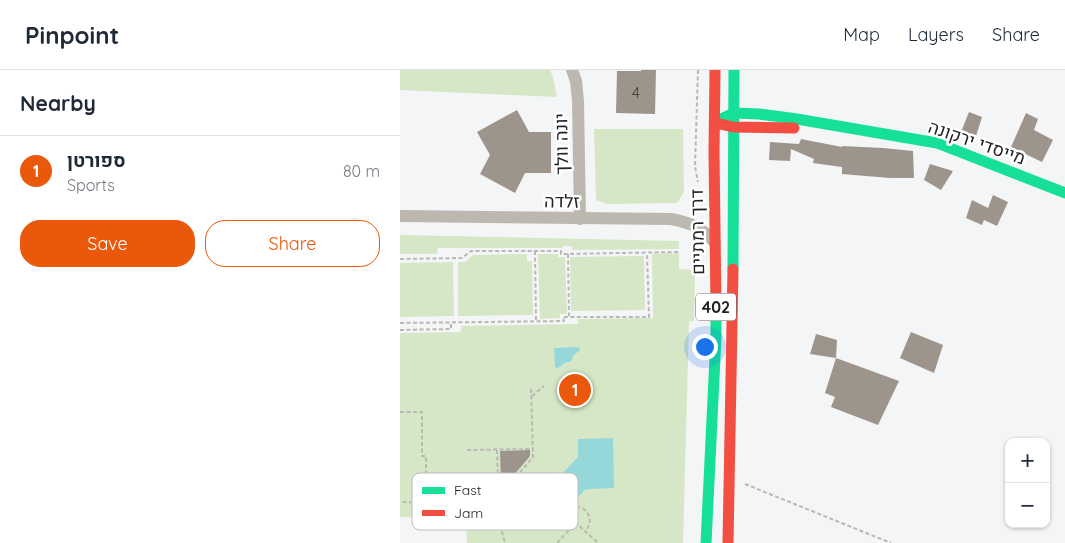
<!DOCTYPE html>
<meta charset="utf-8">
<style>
body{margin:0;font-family:Quicksand,Heebo,sans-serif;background:#f6f6f7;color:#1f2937}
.controls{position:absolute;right:15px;bottom:15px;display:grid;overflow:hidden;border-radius:10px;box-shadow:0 1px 4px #0004}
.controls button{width:45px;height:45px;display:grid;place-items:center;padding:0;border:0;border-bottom:1px solid #e0e1e3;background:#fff;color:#1f2937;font:25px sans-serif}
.you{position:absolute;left:304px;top:276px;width:18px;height:18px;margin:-12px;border:4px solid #fff;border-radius:50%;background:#1a73e8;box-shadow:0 0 0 8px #1a73e833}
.badge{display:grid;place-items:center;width:32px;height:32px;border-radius:50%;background:#ea580c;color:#fff;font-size:16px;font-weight:700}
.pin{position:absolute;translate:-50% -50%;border:2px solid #fff;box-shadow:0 1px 5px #0006}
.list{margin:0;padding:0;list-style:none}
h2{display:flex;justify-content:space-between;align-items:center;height:65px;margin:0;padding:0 20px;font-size:21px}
h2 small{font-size:16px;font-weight:400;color:#747a83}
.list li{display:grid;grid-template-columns:32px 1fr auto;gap:15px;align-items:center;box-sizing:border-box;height:70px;padding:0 20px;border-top:1px solid #e0e1e3}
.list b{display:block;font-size:19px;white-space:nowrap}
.list p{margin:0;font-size:16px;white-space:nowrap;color:#747a83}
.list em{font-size:16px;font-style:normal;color:#747a83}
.actions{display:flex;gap:10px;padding:15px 20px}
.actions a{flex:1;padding:11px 0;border:1px solid #ea580c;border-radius:20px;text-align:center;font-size:18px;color:#ea580c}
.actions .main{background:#ea580c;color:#fff}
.map{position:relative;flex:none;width:665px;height:473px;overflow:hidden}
header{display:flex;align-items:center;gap:30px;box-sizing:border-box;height:70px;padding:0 25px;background:#fff;border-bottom:1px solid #e0e1e3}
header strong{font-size:24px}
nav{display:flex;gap:28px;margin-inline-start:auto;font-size:18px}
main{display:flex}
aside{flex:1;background:#fff}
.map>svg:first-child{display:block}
.green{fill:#d6e7c7}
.water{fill:#96d8da}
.building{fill:#9d948c}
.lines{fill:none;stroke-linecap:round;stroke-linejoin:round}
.path{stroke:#bab8b4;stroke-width:2;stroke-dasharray:4 2.5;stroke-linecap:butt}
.street{stroke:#bcb7af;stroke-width:12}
.fast{stroke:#16e098;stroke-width:11}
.jam{stroke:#f24e42;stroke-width:11}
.labels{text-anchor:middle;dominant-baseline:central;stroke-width:5;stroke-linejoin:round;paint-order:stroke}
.number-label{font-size:15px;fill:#423f3e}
.shield{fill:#fff;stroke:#656566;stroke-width:1}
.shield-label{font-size:16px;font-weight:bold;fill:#232324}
.street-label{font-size:18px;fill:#232324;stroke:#fff}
.key{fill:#fff;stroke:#bdbdbd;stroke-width:1}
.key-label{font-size:14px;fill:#232324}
</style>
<header>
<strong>Pinpoint</strong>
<nav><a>Map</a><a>Layers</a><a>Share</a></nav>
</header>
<main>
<aside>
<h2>Nearby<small></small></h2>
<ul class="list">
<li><span class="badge">1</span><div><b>ספורטן</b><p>Sports</p></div><em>80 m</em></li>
</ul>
<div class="actions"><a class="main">Save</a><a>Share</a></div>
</aside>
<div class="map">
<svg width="665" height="473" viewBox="0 0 665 473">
<rect width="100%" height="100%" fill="#f4f5f6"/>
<g class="green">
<path d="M0,0H150L153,7L157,27L0,20Z"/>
<path d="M194,59H283L284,122L277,133L207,134L196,130Z"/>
<path d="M0,165L279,171V179L172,180V176H163L162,178H38L37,184H0Z"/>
<path d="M279,183V199L295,200L294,251H289L283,473H67L66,446L0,447V263L61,262V256L178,254V249L253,248L252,184Z"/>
<path d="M127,184V191H132L133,245L58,246V192H65L73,185Z"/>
<path d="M138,184H158V187H165L167,244H160V248L140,249Z"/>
<path d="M244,186L245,240L171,241L170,187Z"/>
<path d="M53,192L54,246L0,247V193Z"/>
</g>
<g class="water">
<path d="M177,277L180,278V280L173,286L171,292H166L158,298L155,297L154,278Z"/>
<path d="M213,368L214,418L189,419L185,420L172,433L152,414L178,387V369Z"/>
</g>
<g class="building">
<path d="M241,0H256L255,44L216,43L217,1H241Z"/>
<path d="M117,40L129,62H151V103H125L115,123L80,104L90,85L77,62Z"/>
<path d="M569,42L582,47L576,66L561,62Z"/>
<path d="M626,43L638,49L634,60L653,70L642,92L611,77Z"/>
<path d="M401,69L442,77V76L483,78L513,81L514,108H490L442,104V97L413,93L414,89L391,79L390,91L369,90L370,72L399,74Z"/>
<path d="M530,94L553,101L541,120L524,110Z"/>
<path d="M593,125L608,132L597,156L584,150L582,155L566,148L572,130L588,138Z"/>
<path d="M511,262L543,275L534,303L500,288Z"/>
<path d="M416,264L437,270L436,288L410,284Z"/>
<path d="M436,288L499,311L478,355L431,337L435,327L425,323Z"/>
<path d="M130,380V386L109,411L101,412L100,381Z"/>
</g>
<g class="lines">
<g class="path">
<path d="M298,0L295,96L298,112"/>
<path d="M135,181L136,251"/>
<path d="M168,184L169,246"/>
<path d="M0,189L62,188L71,181H161V184L279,182"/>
<path d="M0,253L164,251L163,247H249L247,183"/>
<path d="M0,260L51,259V252"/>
<path d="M132,326L144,316"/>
<path d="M0,342H22V386H26V433L0,432"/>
<path d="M67,380L132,379"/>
<path d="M97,380L99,437"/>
<path d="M345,414L491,473"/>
<path d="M98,416H109"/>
<path d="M26,428H51"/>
<path d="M99,442L104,424L107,418L133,387L131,317"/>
<path d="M99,442L101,458L105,473"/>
<path d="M168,461C151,444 181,426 189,446C191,452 189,457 185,461"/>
<path d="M157,473L176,453L198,473"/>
</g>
<g class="street">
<path d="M172,0L176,11L178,31L180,149"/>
<path d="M0,146L271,149C291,153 302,157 315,173"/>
</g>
<g class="fast">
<path d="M321,49L334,43L359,44L397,49L537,73L665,123"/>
<path d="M333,199L334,0"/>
<path d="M306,473L316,267V236"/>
</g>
<g class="jam">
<path d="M315,0L314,82L316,236"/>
<path d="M320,54L333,57L394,58"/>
<path d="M328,473L333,199"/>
</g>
</g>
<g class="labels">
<g class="number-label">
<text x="236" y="22">4</text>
</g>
<rect class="shield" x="296" y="223.5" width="40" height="27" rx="4"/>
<g class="shield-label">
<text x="316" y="237">402</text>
</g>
<g class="street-label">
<text transform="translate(577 72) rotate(19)">מייסדי ירקונה</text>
<text transform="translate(161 74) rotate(-91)">יונה וולך</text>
<text transform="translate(162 131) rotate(1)">זלדה</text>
<text transform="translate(297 162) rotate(-91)">דרך רמתיים</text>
</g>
</g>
<rect x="12" y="403" width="166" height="57" rx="8" class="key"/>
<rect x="22" y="417" width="23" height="7" fill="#16e098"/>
<rect x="22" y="440" width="23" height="6" fill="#f24e42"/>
<g class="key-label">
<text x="54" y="425">Fast</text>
<text x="54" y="448">Jam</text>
</g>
</svg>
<div class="controls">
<button>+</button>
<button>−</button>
</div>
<div class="you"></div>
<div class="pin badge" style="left:175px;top:320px">1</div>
</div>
</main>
